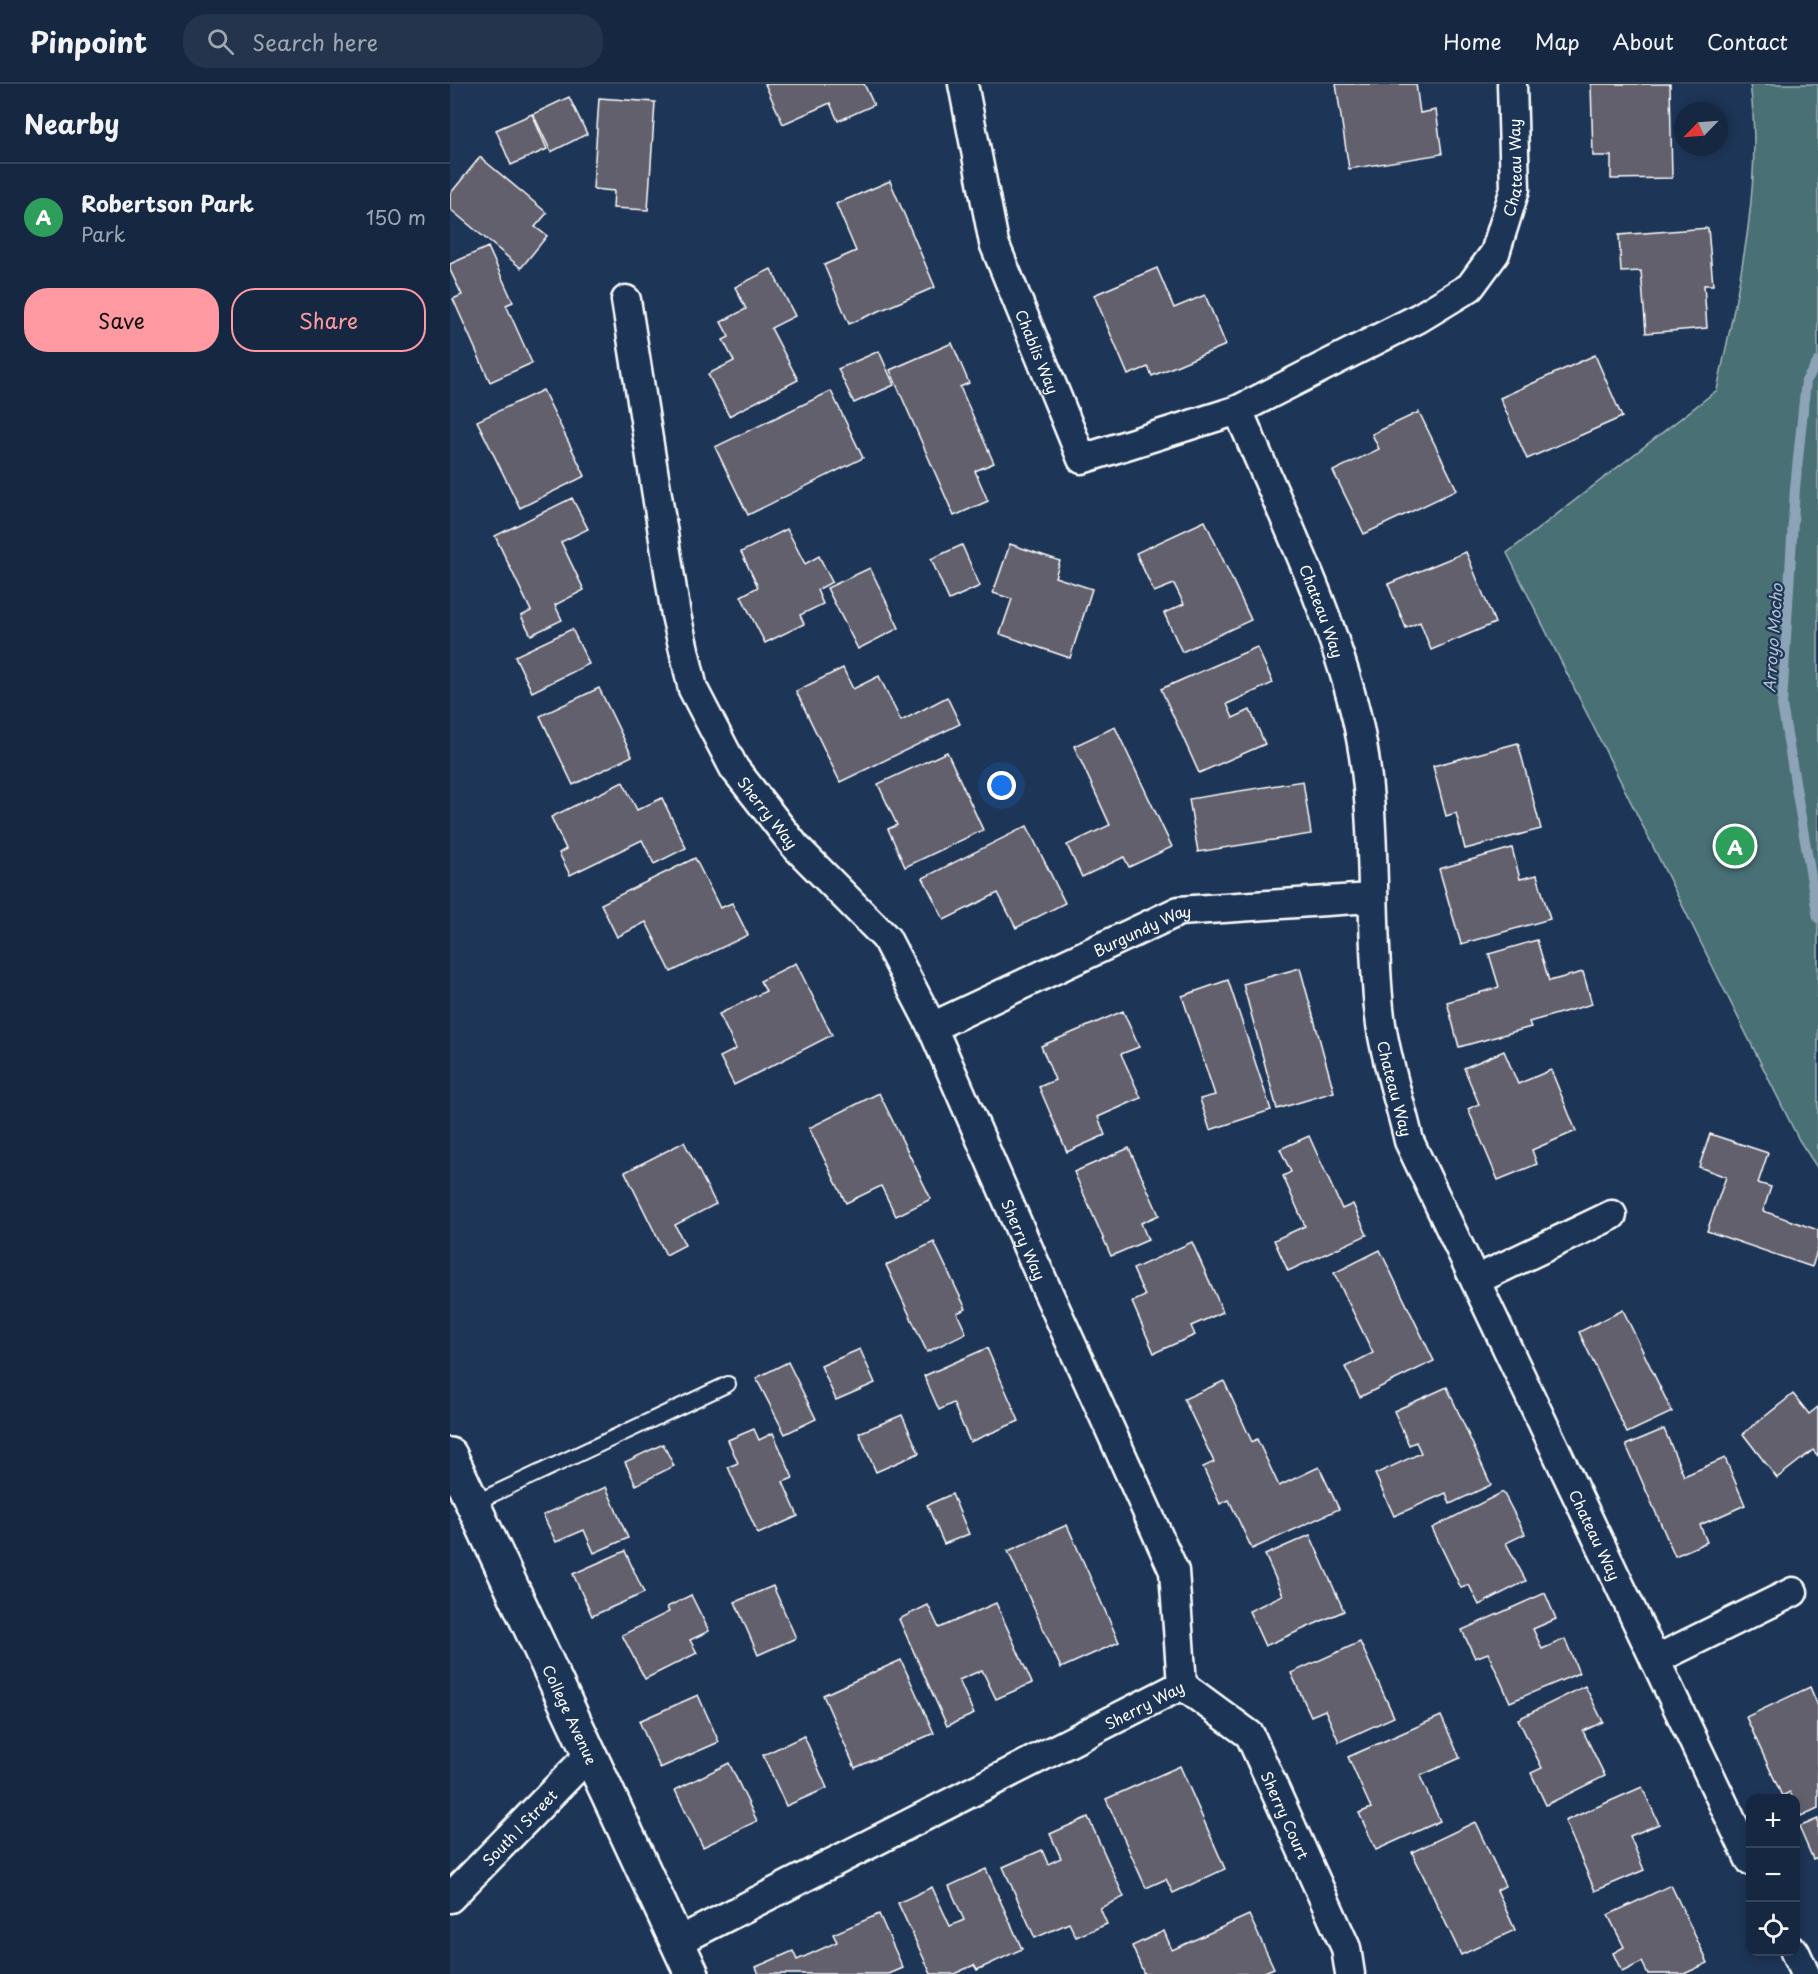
<!DOCTYPE html>
<meta charset="utf-8">
<style>
body{margin:0;font-family:"Playpen Sans",sans-serif;background:#23344c;color:#f1f3f6}
.controls{position:absolute;right:18px;bottom:18px;display:grid;overflow:hidden;border-radius:12px;box-shadow:0 3px 9px #0003}
.controls button{width:54px;height:54px;display:grid;place-items:center;padding:0;border:0;border-bottom:2px solid #35445a;background:#162841;color:#f1f3f6;font:30px sans-serif}
.compass{position:absolute;left:1224px;top:18px;width:54px;height:54px;border-radius:50%;background:#162841;box-shadow:0 3px 9px #0003;rotate:245deg}
.you{position:absolute;left:552px;top:702px;width:21px;height:21px;margin:-15px;border:4px solid #fff;border-radius:50%;background:#1a73e8;box-shadow:0 0 0 9px #1a73e833}
.badge{display:grid;place-items:center;width:39px;height:39px;border-radius:50%;background:#ff9aa2;color:#fff;font-size:20px;font-weight:700}
.pin{position:absolute;translate:-50% -50%;border:3px solid #fff;box-shadow:0 2px 6px #0006}
.list{margin:0;padding:0;list-style:none}
h2{display:flex;justify-content:space-between;align-items:center;height:78px;margin:0;padding:0 24px;font-size:26px}
h2 small{font-size:20px;font-weight:400;color:#9ea6b1}
.list li{display:grid;grid-template-columns:39px 1fr auto;gap:18px;align-items:center;box-sizing:border-box;height:108px;padding:0 24px;border-top:2px solid #35445a}
.list b{display:block;font-size:22px;white-space:nowrap}
.list p{margin:0;font-size:20px;white-space:nowrap;color:#9ea6b1}
.list em{font-size:20px;font-style:normal;color:#9ea6b1}
.actions{display:flex;gap:12px;padding:18px 24px}
.actions a{flex:1;padding:14px 0;border:2px solid #ff9aa2;border-radius:24px;text-align:center;font-size:21px;color:#ff9aa2}
.actions .main{background:#ff9aa2;color:#111}
.icon{flex:none;width:33px;height:33px;fill:none;stroke:currentColor;stroke-width:2;stroke-linecap:round;stroke-linejoin:round}
.map{position:relative;flex:none;width:1368px;height:1890px;overflow:hidden}
header{display:flex;align-items:center;gap:36px;box-sizing:border-box;height:84px;padding:0 30px;background:#162841;border-bottom:2px solid #35445a}
header strong{font-size:28px}
nav{display:flex;gap:33px;margin-inline-start:auto;font-size:21px}
.search{width:420px;height:54px;background:#23344c;display:flex;align-items:center;gap:15px;box-sizing:border-box;padding:0 21px;border-radius:24px;color:#9ea6b1;font-size:22px}
main{display:flex}
aside{flex:1;background:#162841}
.map>svg:first-child{display:block}
.green{fill:#487075;stroke:#a4b8ba;stroke-width:1.5}
.lines{fill:none;stroke-linecap:round;stroke-linejoin:round}
.stream{stroke:#8da4b8;stroke-width:10}
.building{fill:#63616d;stroke:#fff;stroke-width:1.5}
.lane-casing{stroke:#fff;stroke-width:18}
.street-casing{stroke:#fff;stroke-width:33}
.secondary-casing{stroke:#fff;stroke-width:38}
.lane{stroke:#1d3557;stroke-width:14}
.street{stroke:#1d3557;stroke-width:28}
.secondary{stroke:#1d3557;stroke-width:33}
.labels{text-anchor:middle;dominant-baseline:central;stroke-width:4.5;stroke-linejoin:round;paint-order:stroke}
.street-label{font-size:15px;fill:#fff;stroke:#1d3557}
.water-label{font-size:16px;font-style:italic;fill:#b3c2d0;stroke:#1d3557}
</style>
<header>
<strong>Pinpoint</strong>
<div class="search"><svg class="icon" aria-label="search" viewBox="0 0 24 24"><circle cx="10" cy="10" r="6"/><path d="M15 15l6 6"/></svg>Search here</div>
<nav><a>Home</a><a>Map</a><a>About</a><a>Contact</a></nav>
</header>
<main>
<aside>
<h2>Nearby<small></small></h2>
<ul class="list">
<li><span class="badge" style="background:#2e9e5b">A</span><div><b>Robertson Park</b><p>Park</p></div><em>150 m</em></li>
</ul>
<div class="actions"><a class="main">Save</a><a>Share</a></div>
</aside>
<div class="map">
<svg width="1368" height="1890" viewBox="0 0 1368 1890">
<rect width="100%" height="100%" fill="#1d3557"/>
<filter id="ink" filterUnits="userSpaceOnUse"><feTurbulence type="fractalNoise" baseFrequency=".0167" numOctaves="2"/><feDisplacementMap in="SourceGraphic" scale="12" xChannelSelector="R" yChannelSelector="G"/><feConvolveMatrix kernelMatrix="1 2 1 2 8 2 1 2 1" color-interpolation-filters="sRGB"/></filter>
<g filter="url(#ink)">
<path class="green" d="M1300,0H1368V1085L1349,1056L1057,469L1267,306C1288,208 1314,100 1300,0Z"/>
<g class="lines">
<path class="stream" d="M1368,278L1356,297L1345,404L1332,621L1368,834"/>
</g>
<g class="building">
<path d="M315,0H414L424,21L388,37L380,19L333,40Z"/>
<path d="M886,0H966L970,29L986,26L992,70L899,85Z"/>
<path d="M1141,0H1220L1222,94L1161,95V72H1143Z"/>
<path d="M119,13L137,50L101,68L83,30Z"/>
<path d="M149,14L205,18L198,126L163,124L164,107L143,105Z"/>
<path d="M82,30L97,65L61,81L46,46Z"/>
<path d="M30,73L97,129L85,143L97,152L71,184L0,125V110Z"/>
<path d="M440,97L485,203L399,240L374,181L406,167L386,120Z"/>
<path d="M1258,144L1263,201H1254L1257,244L1196,249L1191,187L1171,188L1169,151Z"/>
<path d="M38,163L63,218L56,221L82,279L40,298L3,215L12,211L0,186V180Z"/>
<path d="M707,184L724,224L755,211L776,261L702,292L698,283L678,291L644,211Z"/>
<path d="M321,185L345,232L321,244L348,296L279,332L258,290L284,277L273,256L279,253L271,238L296,225L285,203Z"/>
<path d="M502,259L519,299L510,303L544,379L525,387L538,417L504,432L440,286Z"/>
<path d="M429,267L444,301L404,319L388,285Z"/>
<path d="M1145,271L1172,333L1077,375L1050,314Z"/>
<path d="M93,306L135,392L70,424L27,337Z"/>
<path d="M381,307L413,374L298,431L265,363Z"/>
<path d="M969,328L1007,406L914,450L883,387L929,365L922,350Z"/>
<path d="M122,414L138,445L111,458L134,506L105,521L112,536L81,551L71,532L81,527L45,452Z"/>
<path d="M755,437L801,536L732,568L714,529L734,520L724,500L704,508L686,469Z"/>
<path d="M337,445L355,480L369,472L382,498L367,506L373,520L350,531L354,540L315,559L291,512L308,503L291,468Z"/>
<path d="M560,460L610,477L605,493L642,505L620,574L550,550L562,515L543,509Z"/>
<path d="M512,461L530,502L499,516L481,475Z"/>
<path d="M1016,468L1045,539L981,566L970,538L956,544L938,500Z"/>
<path d="M420,484L449,544L408,565L377,504Z"/>
<path d="M122,545L139,580L82,608L65,572Z"/>
<path d="M807,563L823,599L777,620L783,634L800,626L815,660L749,689L711,605Z"/>
<path d="M393,584L403,605L429,592L451,637L497,613L510,640L390,698L346,607Z"/>
<path d="M149,604L182,672L123,701L90,632Z"/>
<path d="M665,643L722,763L679,783L674,773L632,793L617,761L660,741L624,662Z"/>
<path d="M1068,659L1091,745L1015,765L1006,729L996,732L983,682Z"/>
<path d="M497,668L533,746L455,783L438,745L447,741L428,700Z"/>
<path d="M853,697L861,750L748,768L739,715Z"/>
<path d="M173,698L187,726L212,714L236,764L204,780L192,756L120,791L109,769L116,765L101,733Z"/>
<path d="M577,742L615,819L566,844L548,809L494,836L473,794Z"/>
<path d="M1062,764L1070,795L1087,791L1100,835L1011,860L989,785Z"/>
<path d="M245,774L270,824L282,819L298,851L221,888L196,838L167,853L151,820Z"/>
<path d="M1087,856L1099,897L1133,888L1142,920L1079,938L1081,943L1009,963L997,918L1049,903L1039,870Z"/>
<path d="M346,879L382,951L284,1001L270,973L286,965L269,930L316,907L310,897Z"/>
<path d="M850,884L884,1008L827,1025L793,900Z"/>
<path d="M778,896L821,1026L760,1046L750,1015L765,1011L732,912Z"/>
<path d="M673,927L689,963L671,970L691,1014L648,1033L655,1051L617,1068L589,1003L605,996L591,962Z"/>
<path d="M1054,967L1068,1000L1101,986L1126,1047L1082,1066L1087,1080L1048,1096L1018,1025L1029,1020L1014,984Z"/>
<path d="M429,1009L481,1115L446,1132L431,1102L396,1119L359,1044Z"/>
<path d="M1260,1050L1318,1069L1308,1099L1321,1103L1313,1127L1368,1146V1164L1362,1183L1257,1147L1276,1093L1249,1083Z"/>
<path d="M859,1052L892,1125L903,1120L917,1151L838,1187L824,1156L855,1142L833,1092L841,1088L830,1065Z"/>
<path d="M234,1058L266,1120L225,1141L235,1161L216,1171L175,1088Z"/>
<path d="M679,1064L709,1131L691,1139L698,1156L661,1172L624,1088Z"/>
<path d="M484,1158L516,1225L507,1229L516,1249L477,1268L436,1181Z"/>
<path d="M742,1158L773,1228L741,1242L745,1251L704,1269L682,1218L695,1212L683,1185Z"/>
<path d="M930,1166L984,1277L910,1313L895,1283L923,1269L884,1189Z"/>
<path d="M1173,1226L1222,1328L1177,1349L1129,1248Z"/>
<path d="M537,1264L569,1337L520,1358L503,1319L489,1326L474,1292Z"/>
<path d="M410,1265L425,1299L386,1316L371,1282Z"/>
<path d="M338,1278L366,1335L335,1350L306,1294Z"/>
<path d="M774,1297L802,1358L807,1355L829,1402L869,1383L889,1425L802,1465L779,1416L770,1420L753,1383L764,1378L734,1315Z"/>
<path d="M997,1303L1041,1401L1000,1420L996,1409L944,1432L925,1390L971,1369L966,1358L959,1361L944,1327Z"/>
<path d="M1343,1310L1359,1330L1368,1323V1372L1363,1366L1327,1394L1293,1350Z"/>
<path d="M452,1331L469,1369L426,1388L409,1349Z"/>
<path d="M304,1345L309,1356L323,1349L343,1394L333,1398L348,1432L308,1450L278,1383L288,1379L278,1356Z"/>
<path d="M1214,1345L1234,1392L1275,1374L1295,1421L1250,1441L1257,1458L1225,1472L1176,1361Z"/>
<path d="M213,1360L224,1382L186,1401L175,1378Z"/>
<path d="M156,1403L178,1454L144,1469L134,1446L106,1458L93,1431Z"/>
<path d="M1053,1408L1075,1450L1056,1459L1076,1497L1029,1521L1019,1501L1011,1504L982,1444Z"/>
<path d="M502,1410L519,1450L494,1460L477,1421Z"/>
<path d="M617,1441L669,1558L611,1584L558,1467Z"/>
<path d="M860,1451L894,1527L815,1562L799,1527L833,1511L815,1471Z"/>
<path d="M175,1467L194,1509L142,1532L123,1490Z"/>
<path d="M323,1502L346,1554L308,1571L285,1518Z"/>
<path d="M1095,1509L1106,1535L1083,1545L1092,1565L1115,1555L1129,1589L1060,1618L1038,1569L1025,1574L1012,1546Z"/>
<path d="M241,1511L259,1547L240,1556L247,1569L195,1595L172,1551L219,1528L217,1523Z"/>
<path d="M546,1519L582,1599L546,1615L532,1586L509,1596L524,1630L497,1642L449,1535L478,1521L489,1544Z"/>
<path d="M910,1558L944,1633L889,1658L875,1626L861,1632L841,1589Z"/>
<path d="M451,1576L484,1649L405,1684L373,1611Z"/>
<path d="M1135,1602L1153,1638L1133,1647L1155,1692L1096,1721L1081,1689L1092,1684L1068,1635Z"/>
<path d="M1360,1603L1368,1622V1724L1351,1732L1340,1708L1332,1712L1296,1633Z"/>
<path d="M248,1611L269,1658L210,1684L189,1637Z"/>
<path d="M991,1632L1010,1674L970,1692L990,1737L926,1766L909,1729L921,1724L898,1673Z"/>
<path d="M354,1652L377,1704L336,1722L313,1671Z"/>
<path d="M279,1679L307,1737L253,1763L225,1706Z"/>
<path d="M730,1682L775,1785L723,1809L716,1795L696,1804L656,1715Z"/>
<path d="M1192,1703L1209,1740L1180,1752L1194,1786L1145,1807L1115,1737Z"/>
<path d="M638,1733L674,1813L650,1824L657,1840L626,1853L619,1839L585,1854L553,1783L592,1766L598,1780L611,1774L600,1750Z"/>
<path d="M1368,1735V1773L1363,1775L1349,1743Z"/>
<path d="M1025,1738L1055,1802L1047,1806L1065,1846L1011,1871L962,1768Z"/>
<path d="M536,1785L572,1865L527,1886L524,1881L504,1890H481L448,1819L482,1803L500,1842L514,1836L499,1802Z"/>
<path d="M1221,1801L1258,1879L1234,1890H1198L1192,1878L1172,1888L1163,1869L1174,1863L1158,1831Z"/>
<path d="M429,1830L453,1884L439,1890H309L306,1883L343,1867L347,1876L387,1858L383,1850Z"/>
<path d="M799,1831L824,1884L810,1890H694L682,1862L714,1847L722,1866Z"/>
</g>
<g class="lines">
<defs>
<path id="lane" d="M22,1420L278,1300"/>
<g id="street">
<path id="s1" d="M513,0L544,159L632,375L788,326L969,234L1020,203L1045,169L1065,105L1062,0"/>
<path id="s2" d="M176,216L226,531L243,605L284,684L345,762L436,854L482,943L582,1173L724,1487L732,1601"/>
<path id="s3" d="M788,326C830,425 880,525 906,631C930,729 918,833 930,933C935,975 950,1017 959,1057L1300,1776"/>
<path id="s4" d="M482,943L729,827L921,814"/>
<path d="M1026,1196L1162,1131"/>
<path d="M1205,1576L1343,1508"/>
<path id="s5" d="M732,1601L800,1651L896,1864L900,1890"/>
<path id="s6" d="M0,1814L139,1671"/>
<path id="s7" d="M227,1858L732,1601"/>
<path d="M1345,1868L1355,1890"/>
</g>
<g id="secondary">
<path id="s8" d="M0,1371L242,1890"/>
</g>
</defs>
<use href="#lane" class="lane-casing"/>
<use href="#street" class="street-casing"/>
<use href="#secondary" class="secondary-casing"/>
<use href="#lane" class="lane"/>
<use href="#street" class="street"/>
<use href="#secondary" class="secondary"/>
</g>
</g>
<g class="labels">
<g class="street-label">
<text stroke="none"><textPath href="#s1" startOffset="952">Chateau Way</textPath></text>
<text stroke="none"><textPath href="#s1" startOffset="279">Chablis Way</textPath></text>
<text stroke="none"><textPath href="#s3" startOffset="218">Chateau Way</textPath></text>
<text stroke="none"><textPath href="#s2" startOffset="540">Sherry Way</textPath></text>
<text stroke="none"><textPath href="#s4" startOffset="232">Burgundy Way</textPath></text>
<text stroke="none"><textPath href="#s3" startOffset="704">Chateau Way</textPath></text>
<text stroke="none"><textPath href="#s2" startOffset="1044">Sherry Way</textPath></text>
<text stroke="none"><textPath href="#s3" startOffset="1194">Chateau Way</textPath></text>
<text stroke="none"><textPath href="#s7" startOffset="524">Sherry Way</textPath></text>
<text stroke="none"><textPath href="#s8" startOffset="286">College Avenue</textPath></text>
<text stroke="none"><textPath href="#s5" startOffset="172">Sherry Court</textPath></text>
<text stroke="none"><textPath href="#s6" startOffset="99">South I Street</textPath></text>
</g>
<g class="water-label">
<text transform="translate(1322 554) rotate(-86)">Arroyo Mocho</text>
</g>
</g>
</svg>
<div class="controls">
<button>+</button>
<button>−</button>
<button><svg class="icon" aria-label="locate" viewBox="0 0 24 24"><circle cx="12" cy="12" r="6"/><path d="M12 2v4M12 18v4M2 12h4M18 12h4"/></svg></button>
</div>
<svg class="compass" viewBox="-18 -18 36 36"><path d="M0-13l5 13h-10z" fill="#e53935"/><path d="M0 13l5-13h-10z" fill="#9ea6b1"/></svg>
<div class="you"></div>
<div class="pin badge" style="left:1285px;top:762px;background:#2e9e5b">A</div>
</div>
</main>
